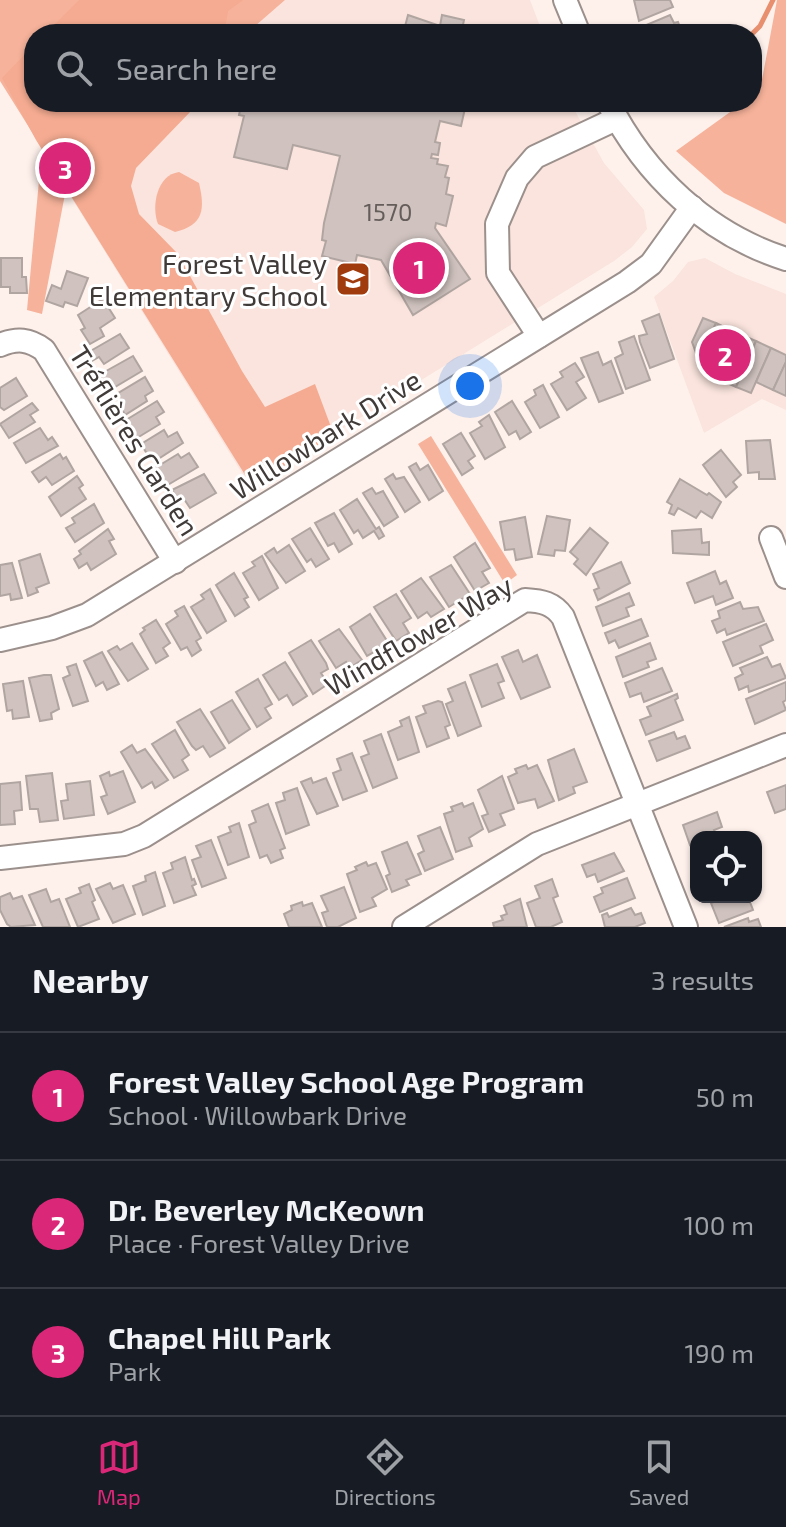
<!DOCTYPE html>
<meta charset="utf-8">
<style>
body{margin:0;font-family:"Exo 2",sans-serif;background:#20242c;color:#f1f3f6}
.controls{position:absolute;right:24px;bottom:24px;display:grid;overflow:hidden;border-radius:16px;box-shadow:0 2px 6px #0004}
.controls button{width:72px;height:72px;display:grid;place-items:center;padding:0;border:0;border-bottom:2px solid #363941;background:#171b24;color:#f1f3f6;font:40px sans-serif}
.you{position:absolute;left:470px;top:386px;width:28px;height:28px;margin:-20px;border:6px solid #fff;border-radius:50%;background:#1a73e8;box-shadow:0 0 0 12px #1a73e833}
.badge{display:grid;place-items:center;width:52px;height:52px;border-radius:50%;background:#db2777;color:#fff;font-size:26px;font-weight:700}
.pin{position:absolute;translate:-50% -50%;border:4px solid #fff;box-shadow:0 2px 8px #0006}
.list{margin:0;padding:0;list-style:none}
h2{display:flex;justify-content:space-between;align-items:center;height:104px;margin:0;padding:0 32px;font-size:34px}
h2 small{font-size:26px;font-weight:400;color:#9ea1a6}
.list li{display:grid;grid-template-columns:52px 1fr auto;gap:24px;align-items:center;box-sizing:border-box;height:128px;padding:0 32px;border-top:2px solid #363941}
.list b{display:block;font-size:30px;white-space:nowrap}
.list p{margin:0;font-size:26px;white-space:nowrap;color:#9ea1a6}
.list em{font-size:26px;font-style:normal;color:#9ea1a6}
.icon{flex:none;width:44px;height:44px;fill:none;stroke:currentColor;stroke-width:2;stroke-linecap:round;stroke-linejoin:round}
.map{position:relative;flex:none;width:786px;height:927px;overflow:hidden}
.search{position:absolute;background:#171b24;box-shadow:0 2px 6px #0004;left:24px;right:24px;top:24px;height:88px;display:flex;align-items:center;gap:20px;box-sizing:border-box;padding:0 28px;border-radius:32px;color:#9ea1a6;font-size:30px}
.sheet{height:488px;background:#171b24}
nav{display:flex;justify-content:space-around;align-items:center;box-sizing:border-box;height:112px;border-top:2px solid #363941;background:#171b24;font-size:22px;color:#9ea1a6}
nav a{display:grid;justify-items:center;gap:4px}
nav .on{color:#db2777}
.map>svg:first-child{display:block}
.built{fill:#fae4dd}
.green{fill:#f6b29a}
.forest{fill:#f4ab91}
.lines{fill:none;stroke-linecap:round;stroke-linejoin:round}
.stream{stroke:#e88f6f;stroke-width:5}
.building{fill:#d0c3bf;stroke:#b1a5a1;stroke-width:2}
.minor-casing{stroke:#9c908c;stroke-width:26}
.minor{stroke:#fff;stroke-width:22}
.labels{text-anchor:middle;dominant-baseline:central;stroke-width:6;stroke-linejoin:round;paint-order:stroke}
.number-label{font-size:24px;fill:#645d5a}
.poi-label{font-size:28px;fill:#403b39;stroke:#fff;text-anchor:end}
.street-label{font-size:28px;fill:#403b39;stroke:#fff}
</style>
<div class="map">
<svg width="786" height="927" viewBox="0 0 786 927">
<rect width="100%" height="100%" fill="#fef1ec"/>
<g class="built">
<path d="M285,0H530L543,34H246Z"/>
<path d="M167,102H570L604,163L644,210L647,229L632,247L614,261L250,486L66,189Z"/>
<path d="M705,258L735,274L786,294V410L762,399L704,433L654,297L673,281L688,262Z"/>
</g>
<g class="green">
<path d="M0,0H285L246,34H34V102H167L66,189L42,314L27,310L42,148L0,81Z"/>
<path d="M777,0H786V224L724,193L676,151L744,102H752V96L760,90Z"/>
<path d="M179,172L199,183C205,209 204,225 175,232L158,224C151,206 157,175 179,172Z"/>
<path d="M431,436L517,575L505,584L418,444Z"/>
</g>
<g class="forest">
<path d="M79,0H243L228,11L224,34H45Z"/>
<path d="M34,45V102H205L192,110L136,168L131,186L139,214L178,254L242,371L265,407L315,384L334,435L252,486L36,140L2,78Z"/>
</g>
<g class="lines">
<path class="stream" d="M752,34L760,26L773,0"/>
</g>
<g class="building">
<path d="M634,0H670L673,7L639,21Z"/>
<path d="M408,15L440,26L442,15L464,20L461,34H403Z"/>
<path d="M670,15L674,23L678,22L682,33L641,34L639,28Z"/>
<path d="M242,102L466,104L461,126L440,121L435,142L440,143L438,155L432,154L431,158L438,159L437,164L448,166L445,177L449,178L446,194L453,196L446,226L436,223L435,228L470,279L413,315L381,260L357,255L355,264L322,256L326,241L322,240L324,223L340,156L293,145L287,169L234,157L244,116L239,115Z"/>
<path d="M1,258H22V277H26L27,293H10V287H1Z"/>
<path d="M67,271L88,278L77,306L65,302L63,307L46,301L52,285L61,289Z"/>
<path d="M103,299L115,318L100,328L104,336L90,344L81,330L85,328L78,315Z"/>
<path d="M659,314L674,359L650,368L640,342L639,336L647,334L642,321Z"/>
<path d="M703,318L716,323L699,361L692,342Z"/>
<path d="M716,323L728,329L708,375L703,372L699,361Z"/>
<path d="M728,329L742,335L722,381L708,375Z"/>
<path d="M120,334L129,348L104,364L99,357L92,361L87,353Z"/>
<path d="M742,335L756,341L736,387L722,381Z"/>
<path d="M634,336L650,380L626,389L615,358L623,354L619,342Z"/>
<path d="M756,341L771,348L751,393L736,387Z"/>
<path d="M771,348L786,355V362L773,390L756,382Z"/>
<path d="M598,352L603,365L611,361L623,393L599,402L581,358Z"/>
<path d="M133,356L142,371L115,387L110,382L105,385L99,375Z"/>
<path d="M786,362V396L773,390Z"/>
<path d="M575,363L584,377L576,382L586,398L567,410L551,384L563,377L560,372Z"/>
<path d="M145,377L153,391L145,396L147,401L125,415L115,395Z"/>
<path d="M16,378L27,396L4,410L0,407V388Z"/>
<path d="M543,385L559,417L540,428L525,402L536,395L534,390Z"/>
<path d="M157,401L164,412L156,417L160,424L137,438L126,420Z"/>
<path d="M512,401L531,432L520,439L516,431L509,435L495,412Z"/>
<path d="M32,403L38,410L30,415L35,422L9,438L0,424Z"/>
<path d="M489,415L505,447L485,459L470,433L482,426L479,422Z"/>
<path d="M40,428L48,440L52,437L58,446L26,463L14,443Z"/>
<path d="M164,430L168,437L177,432L183,443L155,461L152,456L149,457L141,444Z"/>
<path d="M461,433L475,456L468,461L473,468L462,475L443,444Z"/>
<path d="M770,440L775,479H759V472L748,473L746,441Z"/>
<path d="M721,450L741,475L733,482L737,487L726,497L703,465Z"/>
<path d="M189,453L198,467L166,486L155,468L178,454L181,458Z"/>
<path d="M60,454L63,459L66,457L74,471L52,485L46,477L39,482L32,472Z"/>
<path d="M416,463L420,470L428,465L443,491L429,500L409,467Z"/>
<path d="M204,474L216,493L190,508L182,496L178,499L172,490Z"/>
<path d="M393,474L396,479L404,477L420,502L405,512L385,479Z"/>
<path d="M77,476L83,485L79,488L86,499L61,516L49,497Z"/>
<path d="M680,479L707,495L709,493L721,502L712,518L701,511L696,518L678,508L674,515L669,513L672,505L667,502Z"/>
<path d="M372,488L376,494L383,491L398,517L384,526L363,493Z"/>
<path d="M357,499L376,529L379,527L384,536L379,539L374,531L363,538L358,530L354,533L340,510Z"/>
<path d="M94,504L104,523L75,542L66,528L75,523L72,518Z"/>
<path d="M334,513L352,544L339,552L334,543L328,546L315,523Z"/>
<path d="M547,516L570,520L565,551L555,550L554,556L538,554Z"/>
<path d="M525,517L532,557L516,560L514,549L505,550L500,522Z"/>
<path d="M310,528L329,559L316,567L311,559L307,562L292,539Z"/>
<path d="M590,528L608,543L586,575L574,564L578,559L570,552Z"/>
<path d="M108,529L114,539L109,541L116,554L91,570L87,563L79,568L74,559L81,554L79,551Z"/>
<path d="M701,529L702,543L709,542V555L673,553L672,531Z"/>
<path d="M475,543L490,568L482,572L489,583L475,591L454,557Z"/>
<path d="M289,545L305,571L286,583L265,554L274,548L277,553Z"/>
<path d="M40,554L49,583L36,588L38,592L28,596L19,561Z"/>
<path d="M262,556L278,588L259,600L243,573L255,566L252,562Z"/>
<path d="M621,562L630,583L598,600L594,590L599,588L593,574Z"/>
<path d="M12,563L22,598L11,600L10,594L0,596V565Z"/>
<path d="M451,565L470,594L449,607L430,577Z"/>
<path d="M715,571L720,584L726,581L733,598L716,605L713,596L695,603L687,583Z"/>
<path d="M234,573L248,597L244,599L249,607L235,616L216,585Z"/>
<path d="M421,578L444,609L431,617L427,612L418,618L401,591Z"/>
<path d="M210,589L226,621L207,633L191,607L204,599L201,595Z"/>
<path d="M629,593L634,605L626,608L629,616L603,626L596,607Z"/>
<path d="M396,594L411,618L403,623L409,633L396,641L374,607Z"/>
<path d="M740,602L743,609L758,607L764,621L727,635L725,629L717,633L712,621L720,618L718,611Z"/>
<path d="M184,606L201,638L196,641L201,650L192,656L187,647L181,650L166,624L178,616L175,611Z"/>
<path d="M370,614L389,644L367,656L350,627Z"/>
<path d="M641,619L648,636L619,648L615,640L609,643L605,633Z"/>
<path d="M156,620L170,643L163,648L168,656L156,663L140,634L145,630L143,628Z"/>
<path d="M766,624L773,640L760,646L763,653L733,666L723,642Z"/>
<path d="M339,629L362,660L349,668L346,662L336,668L319,641Z"/>
<path d="M311,640L326,663L328,669L321,673L328,684L313,694L289,653Z"/>
<path d="M132,643L148,669L128,681L108,651L117,646L120,650Z"/>
<path d="M650,643L656,659L647,662L649,667L623,677L616,657Z"/>
<path d="M518,650L523,662L537,655L550,687L521,699L502,657Z"/>
<path d="M102,652L119,684L107,690L103,682L96,686L84,661Z"/>
<path d="M767,657L772,667L780,664L786,678L749,692L748,686L739,690L735,678L743,674L740,668Z"/>
<path d="M285,662L307,696L293,705L287,695L279,700L263,675Z"/>
<path d="M76,664L88,701L73,706L63,678L70,675L67,667Z"/>
<path d="M497,664L504,681L498,683L504,698L482,707L470,675Z"/>
<path d="M662,668L672,691L644,702L641,693L630,697L625,683Z"/>
<path d="M44,675H51L59,709L51,713L52,719L40,721L29,678Z"/>
<path d="M258,679L272,704L265,708L271,718L257,727L236,692Z"/>
<path d="M23,681L29,717L13,719L12,710L7,711L3,684Z"/>
<path d="M465,682L481,726L458,736L446,704L453,701L448,689Z"/>
<path d="M786,682V700L783,702L786,710L755,724L746,699Z"/>
<path d="M677,694L678,698L675,700L683,720L646,735L640,720L651,716L647,707Z"/>
<path d="M232,700L250,729L229,743L211,712Z"/>
<path d="M438,701L442,702L450,725L445,727L449,738L427,747L416,717L426,713L423,706Z"/>
<path d="M200,709L225,748L210,757L203,746L196,750L192,746L177,722Z"/>
<path d="M409,717L419,752L398,760L388,732L402,726L400,721Z"/>
<path d="M175,730L189,755L182,760L188,770L174,778L152,744Z"/>
<path d="M674,732L677,739L685,736L690,748L657,761L649,741Z"/>
<path d="M381,734L397,778L373,788L361,757L369,754L364,741Z"/>
<path d="M132,745L137,753L145,749L168,780L155,788L152,782L142,788L121,752Z"/>
<path d="M574,749L587,782L573,787L575,793L559,800L548,760Z"/>
<path d="M352,753L367,791L343,800L333,773L341,770L337,759Z"/>
<path d="M526,765L528,769L537,765L554,801L538,808L535,799L518,803L508,777L517,773L515,769Z"/>
<path d="M123,771L135,802L108,814L101,797L107,795L100,776L109,772L110,776Z"/>
<path d="M52,773L58,820L40,822L38,809H30L26,776Z"/>
<path d="M502,776L514,809L500,814L505,825L489,832L482,816L488,814L478,790Z"/>
<path d="M311,778L313,783L326,778L338,806L317,814L301,782Z"/>
<path d="M90,781L94,815L64,819L61,801L68,800L66,784Z"/>
<path d="M20,782L22,810L14,811L15,824L0,825V784Z"/>
<path d="M786,785V809L775,813L767,792Z"/>
<path d="M297,788L309,825L286,834L276,803L285,800L283,793Z"/>
<path d="M462,803L464,807L473,803L483,829L469,838L472,846L456,852L444,814L453,811L451,807Z"/>
<path d="M268,804L285,848L280,850L283,858L271,863L267,855L260,858L249,825L256,822L252,811Z"/>
<path d="M717,812L722,827L714,830L716,835L696,837V842L690,845L683,825Z"/>
<path d="M239,823L249,857L228,865L218,837L231,832L229,827Z"/>
<path d="M440,827L453,859L425,871L418,854L424,851L418,836Z"/>
<path d="M211,840L226,878L202,887L192,860L201,857L196,846Z"/>
<path d="M407,842L421,874L406,880L409,885L392,892L386,876L390,874L382,852Z"/>
<path d="M614,853L624,871L598,882L595,874L587,877L582,865Z"/>
<path d="M185,857L192,880L194,879L196,884L192,886L196,895L174,903L163,873L173,869L171,863Z"/>
<path d="M366,862L368,866L376,863L387,889L372,898L376,906L360,912L347,874L357,870L355,867Z"/>
<path d="M155,872L165,906L143,915L133,886L146,881L145,876Z"/>
<path d="M627,878L635,898L600,912L594,897L603,893L601,888Z"/>
<path d="M552,879L558,896L553,898L562,922L551,927H536L527,903L540,898L535,886Z"/>
<path d="M110,883L113,889L123,885L135,914L113,923L96,889Z"/>
<path d="M89,884L95,900L92,902L99,919L78,927L66,899L81,893L79,888Z"/>
<path d="M344,887L356,918L338,927H327L322,913L328,911L321,896Z"/>
<path d="M46,889L51,902L59,899L70,927H43L29,895Z"/>
<path d="M10,893L13,899L22,896L35,925L11,927L7,924L0,910V897Z"/>
<path d="M727,897H738L740,901L748,897L753,910L719,923L711,903Z"/>
<path d="M520,899L527,927H494L493,923L503,920L501,916L507,914L504,906Z"/>
<path d="M302,902L303,906L312,903L322,927H289L284,914L292,910L291,906Z"/>
<path d="M631,908L635,915L641,913L645,923L635,927H605L602,915L607,913L609,917Z"/>
<path d="M748,918L749,922L758,919L761,927H724Z"/>
</g>
<g class="lines">
<defs>
<g id="minor">
<path d="M565,0L579,34"/>
<path d="M608,102C645,175 707,234 786,259"/>
<path d="M539,336L498,273L497,224L517,178L535,157L616,119"/>
<path d="M0,345C17,338 29,339 44,350L175,562"/>
<path d="M771,538L786,577"/>
<path d="M0,640L52,628L87,615L627,282L651,264L692,207"/>
<path d="M0,858L124,844L144,836L525,600C542,601 553,603 563,617L686,927"/>
<path d="M404,927L537,844L786,745"/>
</g>
</defs>
<use href="#minor" class="minor-casing"/>
<use href="#minor" class="minor"/>
</g>
<defs>
<symbol id="school-square" viewBox="-11 -11 22 22"><rect x="-9" y="-9" width="18" height="18" rx="4" fill="#a03b0e" stroke="#fff"/><path d="M0-5L7-2L0 1L-7-2ZM-4 1L0 2.5L4 1V4Q0 6-4 4Z" fill="#fff"/></symbol>
</defs>
<g fill-rule="evenodd">
<use href="#school-square" x="333" y="259" width="40" height="40"/>
</g>
<g class="labels">
<g class="number-label">
<text x="388" y="211">1570</text>
</g>
<g class="poi-label">
<text x="327" y="263">Forest Valley<tspan x="327" dy="32">Elementary School</tspan></text>
</g>
<g class="street-label">
<text transform="translate(325 434) rotate(-32)">Willowbark Drive</text>
<text transform="translate(135 440) rotate(58)">Tréflières Garden</text>
<text transform="translate(418 635) rotate(-30)">Windflower Way</text>
</g>
</g>
</svg>
<div class="controls">
<button><svg class="icon" aria-label="locate" viewBox="0 0 24 24"><circle cx="12" cy="12" r="6"/><path d="M12 2v4M12 18v4M2 12h4M18 12h4"/></svg></button>
</div>
<div class="you"></div>
<div class="pin badge" style="left:419px;top:268px">1</div>
<div class="pin badge" style="left:725px;top:355px">2</div>
<div class="pin badge" style="left:65px;top:168px">3</div>
<div class="search"><svg class="icon" aria-label="search" viewBox="0 0 24 24"><circle cx="10" cy="10" r="6"/><path d="M15 15l6 6"/></svg>Search here</div>
</div>
<section class="sheet">
<h2>Nearby<small>3 results</small></h2>
<ul class="list">
<li><span class="badge">1</span><div><b>Forest Valley School Age Program</b><p>School · Willowbark Drive</p></div><em>50 m</em></li>
<li><span class="badge">2</span><div><b>Dr. Beverley McKeown</b><p>Place · Forest Valley Drive</p></div><em>100 m</em></li>
<li><span class="badge">3</span><div><b>Chapel Hill Park</b><p>Park</p></div><em>190 m</em></li>
</ul>
</section>
<nav>
<a class="on"><svg class="icon" aria-label="map" viewBox="0 0 24 24"><path d="M3 6l6-2 6 2 6-2v14l-6 2-6-2-6 2zM9 4v14M15 6v14"/></svg>Map</a>
<a><svg class="icon" aria-label="directions" viewBox="0 0 24 24"><path d="M12 3l9 9-9 9-9-9zM9 14v-3h6M13 9l2 2-2 2"/></svg>Directions</a>
<a><svg class="icon" aria-label="saved" viewBox="0 0 24 24"><path d="M7 4h10v16l-5-4-5 4z"/></svg>Saved</a>
</nav>
